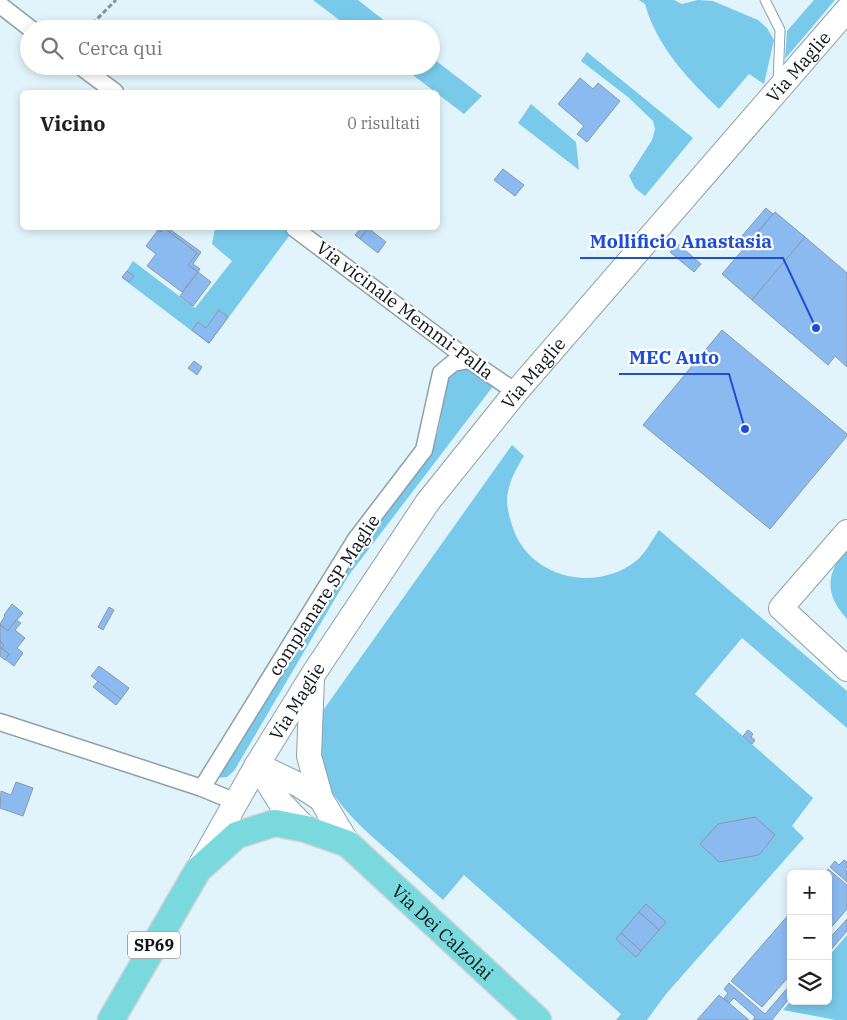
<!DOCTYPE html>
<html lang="it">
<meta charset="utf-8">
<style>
body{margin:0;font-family:"IBM Plex Serif",serif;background:#f6f6f6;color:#202124}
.controls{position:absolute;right:15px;bottom:15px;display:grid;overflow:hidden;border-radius:8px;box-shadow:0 2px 8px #0003}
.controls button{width:45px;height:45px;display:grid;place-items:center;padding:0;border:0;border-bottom:1px solid #e0e0e0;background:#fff;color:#202124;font:25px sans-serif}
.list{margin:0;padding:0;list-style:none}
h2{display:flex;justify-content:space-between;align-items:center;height:65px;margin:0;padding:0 20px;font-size:21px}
h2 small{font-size:16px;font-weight:400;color:#757577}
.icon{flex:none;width:28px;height:28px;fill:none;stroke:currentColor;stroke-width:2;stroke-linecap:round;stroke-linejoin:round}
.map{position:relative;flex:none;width:847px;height:1020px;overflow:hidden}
.search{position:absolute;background:#fff;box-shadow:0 2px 8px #0003;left:20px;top:20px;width:420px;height:55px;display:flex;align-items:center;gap:12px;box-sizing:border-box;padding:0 18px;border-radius:28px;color:#757577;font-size:19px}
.panel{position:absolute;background:#fff;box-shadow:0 2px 8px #0003;left:20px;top:90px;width:420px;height:140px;border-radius:8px}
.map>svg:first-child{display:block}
.green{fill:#79c9ea}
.building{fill:#8bbaf1;stroke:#8b98a8}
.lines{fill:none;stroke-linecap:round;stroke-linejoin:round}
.lane-casing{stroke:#8ba1aa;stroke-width:11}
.street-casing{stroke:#8ba1aa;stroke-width:19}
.secondary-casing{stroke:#8ba1aa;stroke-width:26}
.primary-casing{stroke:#d3d5d5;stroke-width:29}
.path{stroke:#86949a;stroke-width:3;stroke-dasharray:5 2.5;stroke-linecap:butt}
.lane{stroke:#fff;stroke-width:9}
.street{stroke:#fff;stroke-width:16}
.secondary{stroke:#fff;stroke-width:24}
.primary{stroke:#7ad9dd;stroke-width:26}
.labels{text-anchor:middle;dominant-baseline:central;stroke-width:4.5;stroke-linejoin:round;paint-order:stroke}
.shield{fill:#fff;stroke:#545a5c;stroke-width:1}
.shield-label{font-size:16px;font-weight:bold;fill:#0b1316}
.street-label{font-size:18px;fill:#0b1316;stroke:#fff}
.leader{fill:none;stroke:#1d4ed8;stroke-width:2}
.callout-dot{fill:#1d4ed8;stroke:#fff;stroke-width:2}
.callout-label{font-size:19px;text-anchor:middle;font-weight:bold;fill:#1d4ed8;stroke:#fff;stroke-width:4.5;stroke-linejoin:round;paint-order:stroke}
</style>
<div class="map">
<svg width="847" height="1020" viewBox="0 0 847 1020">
<rect width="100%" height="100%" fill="#e1f4fc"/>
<g class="green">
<path d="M313,0H358L395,29H351Z"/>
<path d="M639,0H674L682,4L698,0L713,1L758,20L767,28L774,40L764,84L749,74L719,109C688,79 657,47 645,4Z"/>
<path d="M814,0H835L785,59L787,31Z"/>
<path d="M587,52L693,138L645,196L635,188L629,176L652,140L655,129L653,121L628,97L581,61Z"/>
<path d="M431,57L482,96L464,114L401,66H431Z"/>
<path d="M531,104L576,142L579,170L518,123Z"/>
<path d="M215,228H286L292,232L209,344L122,278L133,261L195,308L232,261L212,244Z"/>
<path d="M467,369L481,375L494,385L349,575L234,771L227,777L216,778L350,562L423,465C443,433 441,415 444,379L457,370Z"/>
<path d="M512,445L524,456C516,469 508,483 507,499C507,507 509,516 512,525C527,577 594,594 636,561C645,554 652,540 659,530L847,691V728L742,638L695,694L813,798L792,826L804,838L666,994L647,1020H616L621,1014L464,875L443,900C426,885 409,869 392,854C362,828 320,793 317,750C317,736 320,723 324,709Z"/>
<path d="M847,548V619C824,594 826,573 847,548Z"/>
<path d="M847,935V1020H836L783,1010L791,1001H828V957Z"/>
</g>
<g class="building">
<path d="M580,78L593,89L598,83L620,101L587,142L577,134L584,126L558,104Z"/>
<path d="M503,169L524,185L515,196L494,180Z"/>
<path d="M766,208L773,214L749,242L742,236Z"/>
<path d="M775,212L805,237L752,300L722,274Z"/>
<path d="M157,228H168L201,252L193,264L200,269L198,272L188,265L197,253L164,228L161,232L156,229Z"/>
<path d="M164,228L197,253L188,265L198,272L182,292L147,266L156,254L146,246L158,230L161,232Z"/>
<path d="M361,228H368L360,239L355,235Z"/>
<path d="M368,228L386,242L378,253L360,239Z"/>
<path d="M805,237L847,273V367L835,356L828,365L752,300Z"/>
<path d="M678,244L701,264L694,272L670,252Z"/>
<path d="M127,271L134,276L129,282L122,277Z"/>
<path d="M198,272L211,282L193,306L180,296Z"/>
<path d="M219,310L228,317L209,343L192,330L198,322L206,328Z"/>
<path d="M722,330L847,434V436L770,529L643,425Z"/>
<path d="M194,361L202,367L197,375L188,368Z"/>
<path d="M12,604L23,613L8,631L0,624L5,616L4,615Z"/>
<path d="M109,607L114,610L103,630L98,627Z"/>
<path d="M16,620L21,623L15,630L25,638L17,648L23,653L14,666L5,659L9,654L1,648L4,645L0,641V625L8,631Z"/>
<path d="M0,641L4,645L1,648L9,654L5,660L0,656Z"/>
<path d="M99,666L129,688L121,699L91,676Z"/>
<path d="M98,681L121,699L116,705L93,687Z"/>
<path d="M748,730L753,734L751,737L755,740L752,744L743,736Z"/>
<path d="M16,782L33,788L23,816L0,808L1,791L11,795Z"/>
<path d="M755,817L775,835L759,855L719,862L700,844L718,824Z"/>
<path d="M844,860L847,862V867L845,870L847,871V882L830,867L835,861L839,865Z"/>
<path d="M828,869L847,885V909L828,931V874H824Z"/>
<path d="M646,904L666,922L659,930L639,912Z"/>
<path d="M639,912L659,930L641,951L621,933Z"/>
<path d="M791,912V974L762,1007L731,981Z"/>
<path d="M847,919V931L828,953V940Z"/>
<path d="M621,933L641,951L636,957L616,939Z"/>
<path d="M729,983L765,1014L791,984V996L772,1020H753L755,1017L734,998L729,1003L724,998L728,993L724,989Z"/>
<path d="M719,995L729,1003L749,1020H697Z"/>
</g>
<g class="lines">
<defs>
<path id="lane" d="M765,0L780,30L778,84"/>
<g id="street">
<path d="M0,5L31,29"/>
<path d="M80,66L115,92"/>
<path d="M294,228L469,360L516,392"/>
<path d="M0,722L202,788L236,802"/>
<path d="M202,788L356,539L424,450L441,373L453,363L469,360"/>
</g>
<g id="secondary">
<path d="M847,532L781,608L847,669"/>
<path d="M312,678L309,756L321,799L348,844"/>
<path d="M257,765L280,802L306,829"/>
<path d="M257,765L299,785L321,799"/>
<path id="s1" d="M201,864L257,765L312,676L427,503L516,392L847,10"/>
</g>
<g id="primary">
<path id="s2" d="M111,1020L198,870L237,835L275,823L306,829L348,844L538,1020"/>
</g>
</defs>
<use href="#lane" class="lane-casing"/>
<use href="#street" class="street-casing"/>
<use href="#secondary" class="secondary-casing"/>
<use href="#primary" class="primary-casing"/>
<path class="path" d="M87,29L116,0"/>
<use href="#lane" class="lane"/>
<use href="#street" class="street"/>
<use href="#secondary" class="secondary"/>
<use href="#primary" class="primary"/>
</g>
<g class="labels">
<rect class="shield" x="128" y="931.5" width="52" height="27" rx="4"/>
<g class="shield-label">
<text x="154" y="945">SP69</text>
</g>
<g class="street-label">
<text stroke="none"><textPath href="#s1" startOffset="999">Via Maglie</textPath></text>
<text transform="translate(405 310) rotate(37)">Via vicinale Memmi-Palla</text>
<text stroke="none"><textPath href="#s1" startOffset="594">Via Maglie</textPath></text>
<text transform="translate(324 595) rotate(-57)">complanare SP Maglie</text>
<text stroke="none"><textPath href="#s1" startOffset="189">Via Maglie</textPath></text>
<text stroke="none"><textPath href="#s2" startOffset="471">Via Dei Calzolai</textPath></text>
</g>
</g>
<path class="leader" d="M816 328L783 258H580M745 429L729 374H619"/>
<g class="callout-dot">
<circle cx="816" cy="328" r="5"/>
<circle cx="745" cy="429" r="5"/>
</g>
<g class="callout-label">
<text x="681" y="248">Mollificio Anastasia</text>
<text x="674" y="364">MEC Auto</text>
</g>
</svg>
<div class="controls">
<button>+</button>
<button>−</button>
<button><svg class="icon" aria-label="layers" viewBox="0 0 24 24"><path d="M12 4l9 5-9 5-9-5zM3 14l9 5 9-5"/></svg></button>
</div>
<div class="search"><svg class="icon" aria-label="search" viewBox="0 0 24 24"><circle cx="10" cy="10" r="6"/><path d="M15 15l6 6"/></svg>Cerca qui</div>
<section class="panel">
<h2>Vicino<small>0 risultati</small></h2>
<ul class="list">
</ul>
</section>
</div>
